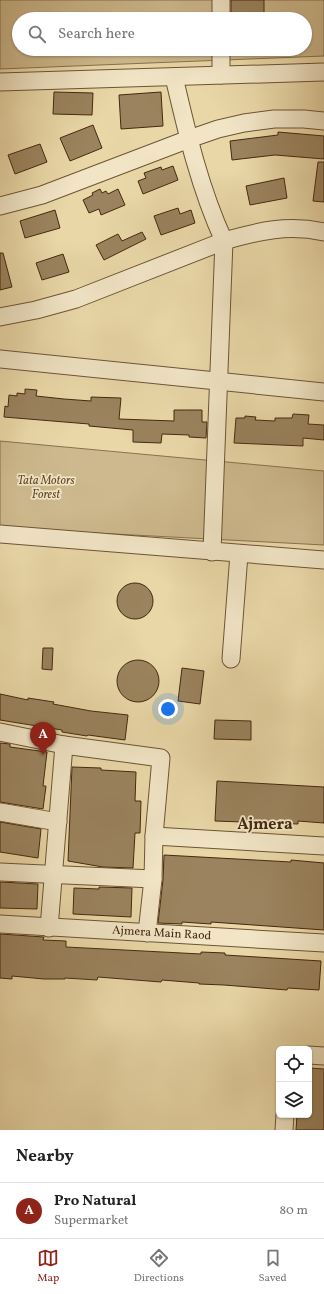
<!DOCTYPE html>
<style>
body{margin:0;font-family:Vollkorn,serif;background:#f2f2f2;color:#222}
.controls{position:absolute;right:12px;bottom:12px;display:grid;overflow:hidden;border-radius:6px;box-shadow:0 1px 3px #0004}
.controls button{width:36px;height:36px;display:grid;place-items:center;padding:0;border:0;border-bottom:1px solid #e0e0e0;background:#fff;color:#222;font:20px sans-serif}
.you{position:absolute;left:168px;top:709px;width:14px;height:14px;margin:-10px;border:3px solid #fff;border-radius:50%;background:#1a73e8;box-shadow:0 0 0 6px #1a73e833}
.badge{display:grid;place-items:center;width:26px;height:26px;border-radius:50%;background:#8f2418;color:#fff;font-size:13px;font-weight:700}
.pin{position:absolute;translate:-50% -33px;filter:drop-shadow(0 1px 2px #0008)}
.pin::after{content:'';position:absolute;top:21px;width:14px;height:12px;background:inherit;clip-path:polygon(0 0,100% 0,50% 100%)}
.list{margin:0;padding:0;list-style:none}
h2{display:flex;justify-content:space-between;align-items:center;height:52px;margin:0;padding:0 16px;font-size:17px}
h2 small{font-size:13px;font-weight:400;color:#767676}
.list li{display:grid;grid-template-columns:26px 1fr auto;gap:12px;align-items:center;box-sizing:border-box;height:56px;padding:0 16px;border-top:1px solid #e0e0e0}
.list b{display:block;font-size:15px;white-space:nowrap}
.list p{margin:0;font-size:13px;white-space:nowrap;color:#767676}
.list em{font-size:13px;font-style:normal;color:#767676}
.icon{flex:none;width:22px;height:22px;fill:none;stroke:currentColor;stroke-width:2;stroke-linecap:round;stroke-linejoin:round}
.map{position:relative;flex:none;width:324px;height:1130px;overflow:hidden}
.search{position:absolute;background:#fff;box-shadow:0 1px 3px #0004;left:12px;right:12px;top:12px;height:44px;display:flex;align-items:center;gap:10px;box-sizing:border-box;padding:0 14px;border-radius:22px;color:#767676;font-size:15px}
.sheet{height:108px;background:#fff}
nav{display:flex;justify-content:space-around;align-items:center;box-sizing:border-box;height:56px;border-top:1px solid #e0e0e0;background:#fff;font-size:11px;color:#767676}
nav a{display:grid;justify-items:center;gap:2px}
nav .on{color:#8f2418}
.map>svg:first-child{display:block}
.green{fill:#cdb98d;stroke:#89714e;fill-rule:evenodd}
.building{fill:#9a835e;stroke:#45290e}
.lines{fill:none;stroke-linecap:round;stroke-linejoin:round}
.minor-casing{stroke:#6e5434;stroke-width:19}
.minor{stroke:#f1e5c6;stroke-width:17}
.labels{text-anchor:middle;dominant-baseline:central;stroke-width:3.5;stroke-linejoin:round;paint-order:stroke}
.park-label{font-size:12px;font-style:italic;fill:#604627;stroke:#f1e5c6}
.street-label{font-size:12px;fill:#45290e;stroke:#f1e5c6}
.district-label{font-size:16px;font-weight:bold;fill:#45290e;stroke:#f1e5c6}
</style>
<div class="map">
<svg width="324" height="1130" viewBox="0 0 324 1130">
<rect width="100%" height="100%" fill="#e9d7a7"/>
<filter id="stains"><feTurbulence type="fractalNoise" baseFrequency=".005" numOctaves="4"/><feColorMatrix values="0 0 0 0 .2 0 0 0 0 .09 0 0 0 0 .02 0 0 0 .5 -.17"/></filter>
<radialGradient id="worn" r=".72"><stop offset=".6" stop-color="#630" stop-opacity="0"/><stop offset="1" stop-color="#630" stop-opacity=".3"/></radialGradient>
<g class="green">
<path d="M0,0H324V56L0,69ZM19,19H305V49H19Z"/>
<path d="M0,441L324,471V545L0,528Z"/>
</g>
<g class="building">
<rect x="231" y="0" width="33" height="19"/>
<path d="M54,92L93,93L92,115L53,114Z"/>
<path d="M161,92L163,126L121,129L119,95Z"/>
<path d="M93,125L102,148L70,161L60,138Z"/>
<path d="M278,132L324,136V159L275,155L232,160L230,141L278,135Z"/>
<path d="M40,144L47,162L15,174L8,155Z"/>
<path d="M318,162H324V202L313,201Z"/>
<path d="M173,166L178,180L143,194L138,181L146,178L144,173L161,167L162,170Z"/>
<path d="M284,178L287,198L250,205L246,186Z"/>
<path d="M100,189L102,193L106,191L108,194L118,189L125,205L101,215L99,209L89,213L83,200L93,195L92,193Z"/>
<path d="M178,208L180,214L191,210L195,223L161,235L154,216Z"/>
<path d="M55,210L60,228L25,238L20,221Z"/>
<path d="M142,232L146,239L104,260L96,245L118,234L122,241Z"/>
<path d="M0,253H3L12,287L0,290Z"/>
<path d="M63,254L69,272L42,280L36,263Z"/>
<path d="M25,389L37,390L36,396L64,399L91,401V397L121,398L119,419L174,421V410H202V422H207L206,438L189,437V435L162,434L161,443L133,442V430L89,426V424L4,417L5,406L8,407L9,395L17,396V393L25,394Z"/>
<path d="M293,414L309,415L308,424L324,425V440L303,438V446L234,443L236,418H245V416L256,417L255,420L275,421V418H292Z"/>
<circle cx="135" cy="601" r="18"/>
<path d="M43,648H53L52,670L42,669Z"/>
<circle cx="138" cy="681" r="21"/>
<path d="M182,668L204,671L200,704L178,701Z"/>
<path d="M0,694L28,700V698L54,702L53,704L91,711L128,715L125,740L88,735L87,736L62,732V730L0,720Z"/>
<path d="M215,720L251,721V740L214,739Z"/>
<path d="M0,743L10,744V747L47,752L43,786H46L43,809L0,802Z"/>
<path d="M72,767L101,768V770L136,772L135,801H141L140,833H135L133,868L103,867L68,861Z"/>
<path d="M217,781L324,787V823L298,821V824L215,821Z"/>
<path d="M0,822L41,829L38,858L0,852Z"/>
<path d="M164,855L291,862V860L324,863V930L211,922V924L182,922V924L158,923L163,880Z"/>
<path d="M0,882L38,884L37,909L0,908Z"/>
<path d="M99,887L132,888L131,917L73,914L74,888L99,889Z"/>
<path d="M0,934L44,937L43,940L66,941V947L201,954V952L225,953V955L321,961L319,990L288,988L287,990L224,985L199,984V983L162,980L161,982L98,977L97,980L65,978V979H44L12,976V979L0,978Z"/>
<path d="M309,1068L324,1069V1130H296L297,1115H309Z"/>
</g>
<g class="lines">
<defs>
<g id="minor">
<path d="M221,19V0"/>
<path d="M221,75V49"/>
<path d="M174,77C187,133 200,189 224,241L212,552"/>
<path d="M0,82L324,72"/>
<path d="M0,206L42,195L189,139L218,129L244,123L274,119H304L324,121"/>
<path d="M0,317L36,310L76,299L224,241C259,231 288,224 324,232"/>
<path d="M0,359L324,392"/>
<path d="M0,534L324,560"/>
<path d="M231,659L239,554"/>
<path d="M0,732L64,745L161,758L154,836L153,879L147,933"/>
<path d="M0,812L58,822"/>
<path d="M154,836L324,846"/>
<path d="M0,872L153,879"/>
<path id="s1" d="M0,924L324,943"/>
<path d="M49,928L64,745"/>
<path d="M309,1055L324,1056"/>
<path d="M284,1130L285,1115"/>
</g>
</defs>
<use href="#minor" class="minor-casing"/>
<use href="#minor" class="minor"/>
</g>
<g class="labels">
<g class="park-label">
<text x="46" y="481">Tata Motors<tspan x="46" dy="14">Forest</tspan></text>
</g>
<g class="street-label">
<text stroke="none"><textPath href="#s1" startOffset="162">Ajmera Main Raod</textPath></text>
</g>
<g class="district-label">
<text x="265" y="825">Ajmera</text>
</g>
</g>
<rect width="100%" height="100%" filter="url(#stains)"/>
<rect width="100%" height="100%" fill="url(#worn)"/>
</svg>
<div class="controls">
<button><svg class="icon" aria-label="locate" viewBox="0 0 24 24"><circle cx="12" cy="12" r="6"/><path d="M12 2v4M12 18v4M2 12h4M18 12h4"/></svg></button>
<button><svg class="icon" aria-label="layers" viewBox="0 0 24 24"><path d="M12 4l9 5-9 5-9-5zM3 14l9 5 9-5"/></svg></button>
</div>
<div class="you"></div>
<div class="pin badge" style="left:43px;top:755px">A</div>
<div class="search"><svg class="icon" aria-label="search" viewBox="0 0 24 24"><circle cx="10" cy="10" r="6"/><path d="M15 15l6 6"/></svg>Search here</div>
</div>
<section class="sheet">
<h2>Nearby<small></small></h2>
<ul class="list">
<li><span class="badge">A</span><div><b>Pro Natural</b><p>Supermarket</p></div><em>80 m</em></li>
</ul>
</section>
<nav>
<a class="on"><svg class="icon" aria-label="map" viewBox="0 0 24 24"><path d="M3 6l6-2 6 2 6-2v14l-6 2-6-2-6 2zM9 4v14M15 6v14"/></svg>Map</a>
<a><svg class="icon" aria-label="directions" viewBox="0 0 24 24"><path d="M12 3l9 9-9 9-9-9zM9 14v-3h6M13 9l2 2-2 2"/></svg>Directions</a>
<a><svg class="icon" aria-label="saved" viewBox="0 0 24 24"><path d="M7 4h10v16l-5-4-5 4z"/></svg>Saved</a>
</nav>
